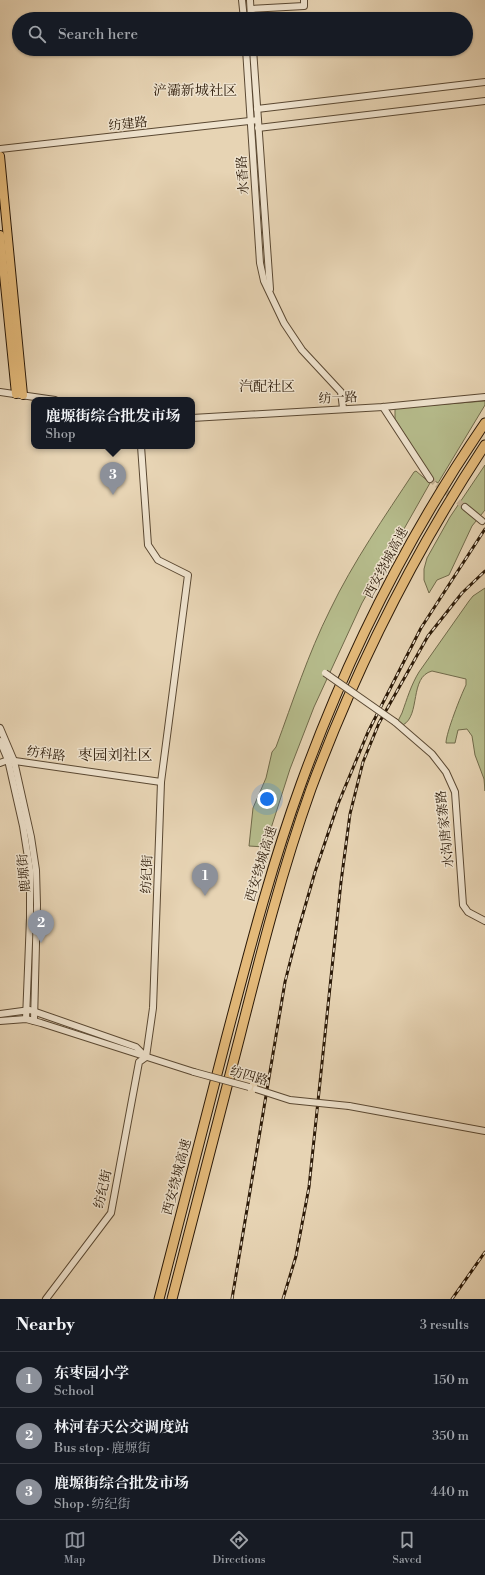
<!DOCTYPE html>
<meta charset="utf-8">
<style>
body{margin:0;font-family:"Libre Bodoni","Noto Serif SC",serif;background:#242831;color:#f1f3f6}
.you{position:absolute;left:267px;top:799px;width:14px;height:14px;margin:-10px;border:3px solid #fff;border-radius:50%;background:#1a73e8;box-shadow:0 0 0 6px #1a73e833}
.badge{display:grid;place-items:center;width:26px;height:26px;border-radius:50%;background:#8c9099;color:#fff;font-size:13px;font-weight:700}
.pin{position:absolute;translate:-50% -33px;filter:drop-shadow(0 1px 2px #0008)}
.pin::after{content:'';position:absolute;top:21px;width:14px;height:12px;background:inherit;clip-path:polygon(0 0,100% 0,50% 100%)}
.popup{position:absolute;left:31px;top:397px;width:164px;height:52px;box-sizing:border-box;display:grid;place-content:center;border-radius:8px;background:#171b24;filter:drop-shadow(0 1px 3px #0005);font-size:13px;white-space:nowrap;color:#9ea1a6}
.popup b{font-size:15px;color:#f1f3f6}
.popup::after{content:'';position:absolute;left:50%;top:100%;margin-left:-8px;border:8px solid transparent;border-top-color:#171b24}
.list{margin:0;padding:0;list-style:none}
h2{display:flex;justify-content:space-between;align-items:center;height:52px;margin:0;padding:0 16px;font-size:17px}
h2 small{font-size:13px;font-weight:400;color:#9ea1a6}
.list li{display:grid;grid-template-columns:26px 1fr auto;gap:12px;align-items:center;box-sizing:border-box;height:56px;padding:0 16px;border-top:1px solid #363941}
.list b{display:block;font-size:15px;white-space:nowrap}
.list p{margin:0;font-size:13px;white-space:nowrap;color:#9ea1a6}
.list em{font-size:13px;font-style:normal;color:#9ea1a6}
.icon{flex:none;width:22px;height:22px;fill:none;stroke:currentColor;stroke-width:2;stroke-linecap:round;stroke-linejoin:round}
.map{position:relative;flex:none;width:485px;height:1299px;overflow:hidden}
.search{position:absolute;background:#171b24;box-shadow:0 1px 3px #0004;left:12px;right:12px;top:12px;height:44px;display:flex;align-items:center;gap:10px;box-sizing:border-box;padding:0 14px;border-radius:22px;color:#9ea1a6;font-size:15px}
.sheet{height:220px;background:#171b24}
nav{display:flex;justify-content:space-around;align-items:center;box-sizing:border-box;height:56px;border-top:1px solid #363941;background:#171b24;font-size:11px;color:#9ea1a6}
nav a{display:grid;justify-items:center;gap:2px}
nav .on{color:#8c9099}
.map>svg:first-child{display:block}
.grass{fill:#b6bc8c;stroke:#706a4a}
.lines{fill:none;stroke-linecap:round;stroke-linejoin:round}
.minor-tunnel{stroke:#c1af91;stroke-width:6;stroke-dasharray:6 3;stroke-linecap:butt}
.minor-casing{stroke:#5a4832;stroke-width:8}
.major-casing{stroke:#2b1907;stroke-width:10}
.highway-casing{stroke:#2b1907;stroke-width:11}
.minor{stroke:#efe3ce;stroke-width:6}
.major{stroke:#e4ba7a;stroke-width:8}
.highway{stroke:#e4ba7a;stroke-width:9}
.rail-casing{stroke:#2b1907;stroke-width:3}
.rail{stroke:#efe3ce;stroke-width:1.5;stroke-dasharray:4.5;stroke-linecap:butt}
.minor-bridge-casing{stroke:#5a4832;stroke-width:8;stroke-linecap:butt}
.minor-bridge{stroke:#efe3ce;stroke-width:6}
.labels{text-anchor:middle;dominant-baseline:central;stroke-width:3;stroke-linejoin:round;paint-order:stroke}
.street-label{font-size:13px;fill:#2b1907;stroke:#efe3ce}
.neighbourhood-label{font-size:14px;fill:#2b1907;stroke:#efe3ce}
.quarter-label{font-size:15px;fill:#2b1907;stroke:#efe3ce}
</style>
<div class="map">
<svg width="485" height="1299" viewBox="0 0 485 1299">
<rect width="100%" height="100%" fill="#e7d4b4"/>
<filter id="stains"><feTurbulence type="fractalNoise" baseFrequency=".005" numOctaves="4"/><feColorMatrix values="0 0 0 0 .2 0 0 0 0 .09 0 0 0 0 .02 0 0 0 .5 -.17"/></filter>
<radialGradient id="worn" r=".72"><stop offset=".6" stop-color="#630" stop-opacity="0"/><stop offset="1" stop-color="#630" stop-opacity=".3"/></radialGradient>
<g class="grass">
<path d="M485,401V405L438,483L433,480L395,419V408Z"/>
<path d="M485,465V510L472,526L449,575L437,580L429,593L424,580V569L427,558L450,517Z"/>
<path d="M416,471L430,483L362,603L314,707L290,769L265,847L249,846L253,808L266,778L272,752L276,747C293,701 308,654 330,610C353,562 385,516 414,472Z"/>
<path d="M485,588V791L484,779L475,755L472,736L467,729L458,730L455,743H446C446,733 461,695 466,685V679L432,671C409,677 421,715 403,725L398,721C399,718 401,716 402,713C407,699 411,685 419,672L469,601L473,596Z"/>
</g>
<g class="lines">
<path class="minor-tunnel" d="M430,479L465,507"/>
<defs>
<g id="minor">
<path d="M242,0L244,19"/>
<path d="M250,0L251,19"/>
<path d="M251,9L304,6V0"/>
<path d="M246,49L260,263L264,281L284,323L302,350L341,392L343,408"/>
<path d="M253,49L270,289"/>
<path d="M257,109L485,82"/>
<path d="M258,128L485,101"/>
<path d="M0,149L258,120"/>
<path d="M0,392L55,400"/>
<path d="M383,407L430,479"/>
<path d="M192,418L383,407L485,397"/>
<path d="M465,507L482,521"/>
<path d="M395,722L432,754L446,772L455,792L463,905L468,912L485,921"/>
<path d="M0,728L14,761L31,837L36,870L37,905L34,1021"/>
<path d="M0,741L8,760L23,826L30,870V918L26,1019"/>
<path d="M0,763L8,760L161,782"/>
<path d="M0,1014L30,1010L136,1047L145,1056"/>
<path d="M0,1021L26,1019L41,1023L194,1072"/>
<path d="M349,1106L485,1131"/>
<path d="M46,1299L111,1213L139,1062L146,1057L153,1008L161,782L188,575L158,560L148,545L141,446"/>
</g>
<g id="major">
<path d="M0,156L23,395"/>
<path d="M0,235L16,394"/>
</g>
<g id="highway">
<path d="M159,1299C181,1214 203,1128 225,1043C248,956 270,869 301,784C347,657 409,534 485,423"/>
<path d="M172,1299C195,1211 217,1124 240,1036C261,953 282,870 311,789C356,668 414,553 485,445"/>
</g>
</defs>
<use href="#minor" class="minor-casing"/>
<use href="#major" class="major-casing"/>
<use href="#highway" class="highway-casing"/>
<use href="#minor" class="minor"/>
<use href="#major" class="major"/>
<use href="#highway" class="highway"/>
<defs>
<g id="rail">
<path d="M232,1299L285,982L298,931L315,872L338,804L368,732L421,628L485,529"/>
<path d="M283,1299L296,1256L309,1187L341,882L350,814L363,762L379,723L428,636L462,593L485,571"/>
<path d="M452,1299L485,1252"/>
</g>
</defs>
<use href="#rail" class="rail-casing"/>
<use href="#rail" class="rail"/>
<defs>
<g id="minor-bridge">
<path d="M325,673L395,722"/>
<path d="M194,1072L249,1087"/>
<path d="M256,1089L290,1100L349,1106"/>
</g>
</defs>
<use href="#minor-bridge" class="minor-bridge-casing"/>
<use href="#minor-bridge" class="minor-bridge"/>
</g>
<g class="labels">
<g class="street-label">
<text transform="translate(128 124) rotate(-6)">纺建路</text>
<text transform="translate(243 175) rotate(-94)">水香路</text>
<text transform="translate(338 398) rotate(-3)">纺一路</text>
<text transform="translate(386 563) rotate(-62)">西安绕城高速</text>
<text transform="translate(46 754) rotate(8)">纺科路</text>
<text transform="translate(445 829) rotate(-96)">水沟唐家寨路</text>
<text transform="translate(261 864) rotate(-73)">西安绕城高速</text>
<text transform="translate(24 873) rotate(-95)">鹿塬街</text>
<text transform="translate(147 874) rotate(-88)">纺纪街</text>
<text transform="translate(249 1076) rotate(16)">纺四路</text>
<text transform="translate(177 1177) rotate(-75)">西安绕城高速</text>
<text transform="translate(103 1189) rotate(-77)">纺纪街</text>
</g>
<g class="neighbourhood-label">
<text x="195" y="91">浐灞新城社区</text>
<text x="267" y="387">汽配社区</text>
</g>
<g class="quarter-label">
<text x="115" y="755">枣园刘社区</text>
</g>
</g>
<rect width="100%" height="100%" filter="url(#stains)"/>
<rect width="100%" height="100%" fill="url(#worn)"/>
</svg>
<div class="you"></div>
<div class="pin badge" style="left:205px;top:896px">1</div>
<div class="pin badge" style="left:41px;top:943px">2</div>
<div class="pin badge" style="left:113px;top:495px">3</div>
<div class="popup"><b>鹿塬街综合批发市场</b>Shop</div>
<div class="search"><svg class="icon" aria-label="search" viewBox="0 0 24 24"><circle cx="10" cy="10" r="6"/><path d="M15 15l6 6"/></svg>Search here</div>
</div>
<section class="sheet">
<h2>Nearby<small>3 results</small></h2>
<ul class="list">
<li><span class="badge">1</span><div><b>东枣园小学</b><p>School</p></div><em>150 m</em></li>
<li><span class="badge">2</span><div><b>林河春天公交调度站</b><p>Bus stop · 鹿塬街</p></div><em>350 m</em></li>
<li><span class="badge">3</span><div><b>鹿塬街综合批发市场</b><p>Shop · 纺纪街</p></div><em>440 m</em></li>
</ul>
</section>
<nav>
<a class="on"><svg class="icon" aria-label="map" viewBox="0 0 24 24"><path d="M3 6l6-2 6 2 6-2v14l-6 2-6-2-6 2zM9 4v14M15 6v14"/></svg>Map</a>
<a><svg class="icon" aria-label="directions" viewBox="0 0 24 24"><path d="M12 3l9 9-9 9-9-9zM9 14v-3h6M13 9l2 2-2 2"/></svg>Directions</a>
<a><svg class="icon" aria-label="saved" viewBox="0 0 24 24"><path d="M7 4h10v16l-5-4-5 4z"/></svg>Saved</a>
</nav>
